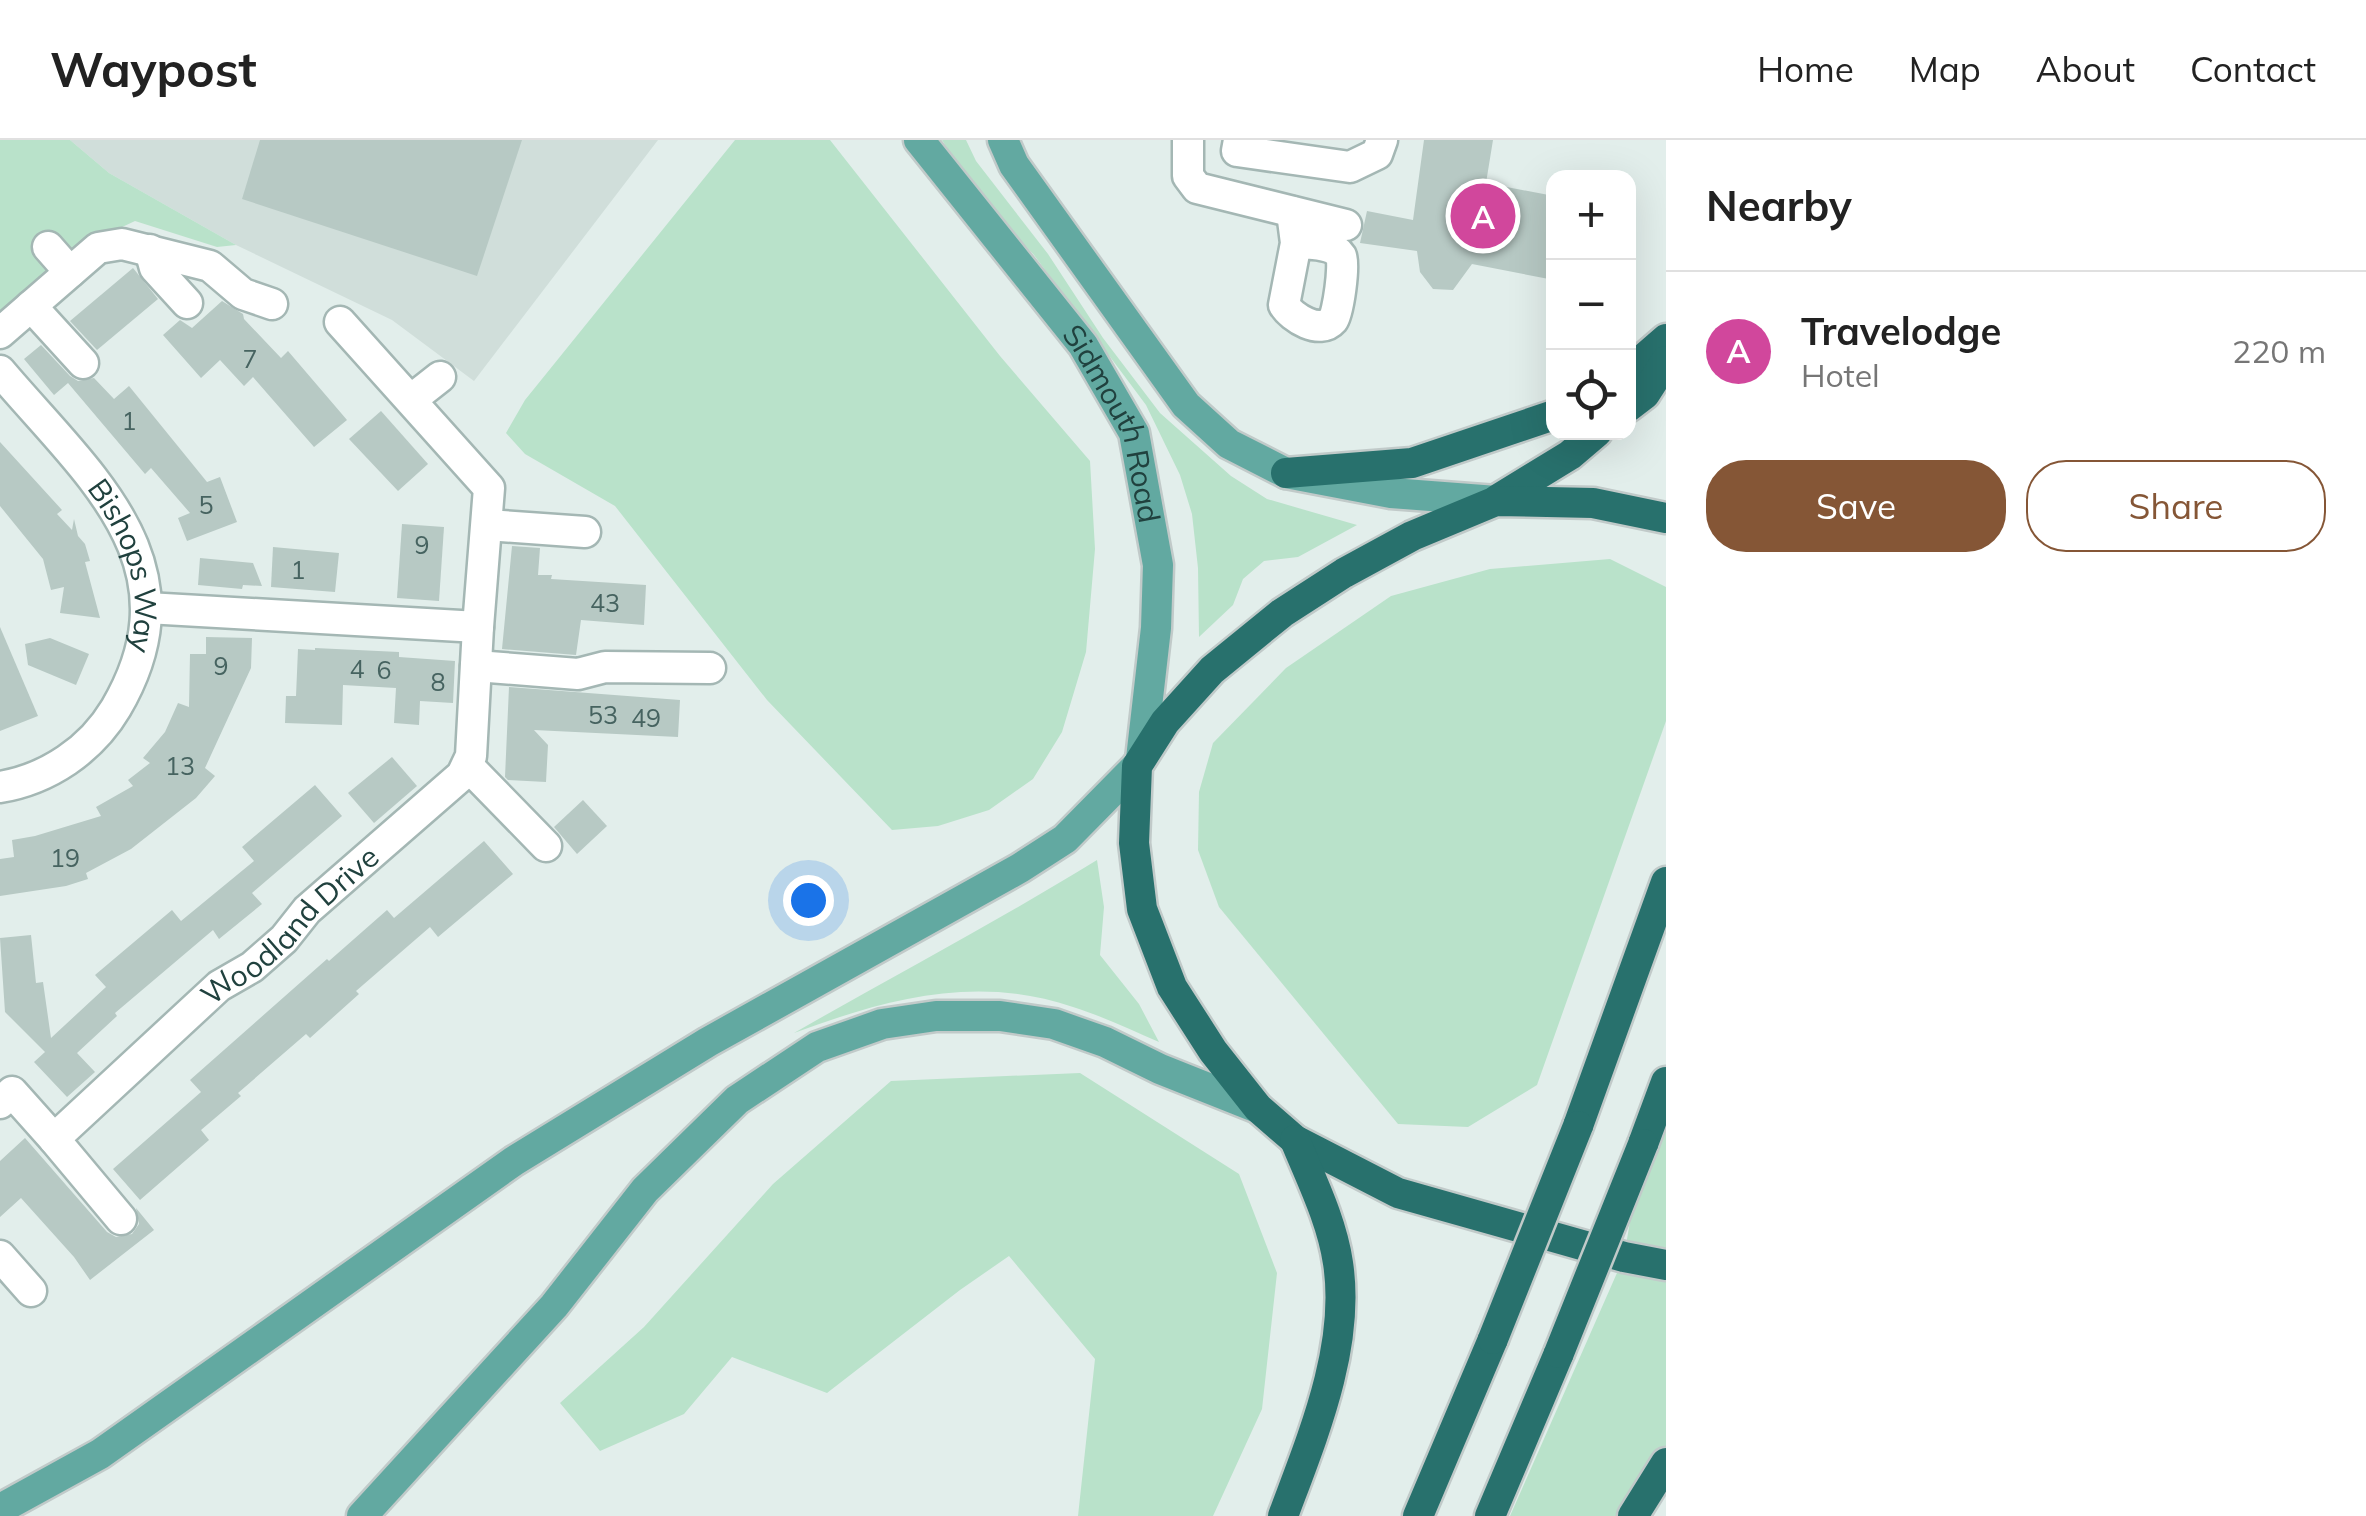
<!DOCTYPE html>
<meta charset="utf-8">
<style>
body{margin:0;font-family:Mulish,sans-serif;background:#f2f2f2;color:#222}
.controls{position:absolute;right:30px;top:30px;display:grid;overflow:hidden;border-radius:20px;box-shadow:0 10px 40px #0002}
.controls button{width:90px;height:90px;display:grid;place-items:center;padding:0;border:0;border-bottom:2px solid #e0e0e0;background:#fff;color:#222;font:50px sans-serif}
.you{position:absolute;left:808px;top:760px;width:35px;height:35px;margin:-25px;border:8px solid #fff;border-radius:50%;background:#1a73e8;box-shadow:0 0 0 15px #1a73e833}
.badge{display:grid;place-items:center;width:65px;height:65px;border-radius:50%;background:#855636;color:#fff;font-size:32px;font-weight:700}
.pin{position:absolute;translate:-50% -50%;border:5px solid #fff;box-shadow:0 2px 10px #0006}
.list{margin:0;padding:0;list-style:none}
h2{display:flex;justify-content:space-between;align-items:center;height:130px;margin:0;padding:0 40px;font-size:42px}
h2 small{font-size:32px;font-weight:400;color:#767676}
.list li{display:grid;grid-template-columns:65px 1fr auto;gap:30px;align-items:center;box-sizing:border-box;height:160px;padding:0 40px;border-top:2px solid #e0e0e0}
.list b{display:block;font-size:38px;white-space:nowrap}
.list p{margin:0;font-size:32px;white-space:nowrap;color:#767676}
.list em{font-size:32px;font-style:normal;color:#767676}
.actions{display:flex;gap:20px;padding:30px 40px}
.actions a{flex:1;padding:22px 0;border:2px solid #855636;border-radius:40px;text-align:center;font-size:35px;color:#855636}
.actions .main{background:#855636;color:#fff}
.icon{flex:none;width:55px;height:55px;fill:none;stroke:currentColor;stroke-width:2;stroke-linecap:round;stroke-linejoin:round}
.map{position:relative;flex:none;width:1666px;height:1376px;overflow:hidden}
header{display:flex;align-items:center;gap:60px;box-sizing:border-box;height:140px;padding:0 50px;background:#fff;border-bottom:2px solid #e0e0e0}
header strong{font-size:48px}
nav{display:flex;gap:55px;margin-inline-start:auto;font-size:35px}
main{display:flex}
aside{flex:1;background:#fff}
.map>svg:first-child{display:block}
.built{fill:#d0deda}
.green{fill:#b9e2ca}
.building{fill:#b7c9c4}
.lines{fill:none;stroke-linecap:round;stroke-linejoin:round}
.minor-casing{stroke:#a4b7b4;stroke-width:35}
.major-casing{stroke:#c1cac9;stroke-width:35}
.highway-casing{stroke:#c1cac9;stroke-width:35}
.minor{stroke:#fff;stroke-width:30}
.major{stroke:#62a9a1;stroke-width:30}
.highway{stroke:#28716d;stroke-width:30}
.highway-bridge-casing{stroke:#c1cac9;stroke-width:35;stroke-linecap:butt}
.highway-bridge{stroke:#28716d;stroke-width:30}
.labels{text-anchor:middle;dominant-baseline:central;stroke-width:8;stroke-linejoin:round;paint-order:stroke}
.number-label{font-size:25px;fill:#466360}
.street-label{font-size:30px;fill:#20413e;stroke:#f3faf8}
</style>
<header>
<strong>Waypost</strong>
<nav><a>Home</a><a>Map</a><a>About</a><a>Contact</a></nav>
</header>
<main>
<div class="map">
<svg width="1666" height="1376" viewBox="0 0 1666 1376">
<rect width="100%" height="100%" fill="#e2eeeb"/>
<path class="built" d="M70,0H658L474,241L392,180L236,105L109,33Z"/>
<g class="green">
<path d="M0,0H70L109,33L236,105L217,107L135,81L88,103L0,171Z"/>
<path d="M735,0H830L1000,216L1090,321L1095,409L1086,512L1062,592L1033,639L989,670L938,686L892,690L767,560L615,366L525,314L506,293L525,260Z"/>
<path d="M942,0H966L976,21L1048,114L1103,198L1160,273L1231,336L1267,359L1357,385L1298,417L1264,421L1243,439L1233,465L1199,497L1198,428L1192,374L1180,335L1146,265L1034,115L975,52Z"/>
<path d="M1610,419L1666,447V581L1537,945L1468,987L1398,984L1219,767L1198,710L1199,652L1213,603L1286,528L1391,456L1490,429Z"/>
<path d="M1097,720L1104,767L1100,815L1139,864L1159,902C1131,890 1102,876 1073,867C976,834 886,859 794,893C895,835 998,781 1097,720Z"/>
<path d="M1080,933L1239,1034L1277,1133L1262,1269L1213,1376H1078L1095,1219L1009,1116L960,1150L827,1253L732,1217L684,1274L600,1311L560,1263L644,1187L773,1044L891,941Z"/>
<path d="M1666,942V1327L1640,1376H1510L1624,1117L1643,1004Z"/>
</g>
<g class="building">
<path d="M260,0H522L477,136L242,59Z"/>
<path d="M1424,0H1493L1486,43L1554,56V140L1472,124L1453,150L1433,149L1420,132L1417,111L1360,103L1367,71L1413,80Z"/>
<path d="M133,128L158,159L97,210L70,181Z"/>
<path d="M222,161L243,174L244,179L281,218L288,211L347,280L314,307L253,237L244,246L220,220L201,238L163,195L180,180L192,188Z"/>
<path d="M41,205L70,236L78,241L94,238L114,259L129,246L207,342L220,337L237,382L187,401L178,378L190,373L151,328L145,334L68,243L54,255L24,219Z"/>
<path d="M381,271L428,324L398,351L349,299Z"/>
<path d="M0,302L62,370L57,374L72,390L74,379L78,396L85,404L90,421L85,422L100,478L60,473L64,447L51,450L43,419L0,366Z"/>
<path d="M402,384L444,387L439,461L397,458Z"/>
<path d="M512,406L540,408L538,435H552L551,439L646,445L644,485L581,480L576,515L502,509Z"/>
<path d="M273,407L339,413L335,452L271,447Z"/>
<path d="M200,418L253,423L262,446L243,445L242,449L198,445Z"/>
<path d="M0,487L38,576L0,591Z"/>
<path d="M206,497L252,498L251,528L205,628L215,636L196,658L131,709L86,733L88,739L66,746L0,756V719L14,717L12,700L35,696L101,676L96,667L133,646L128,640L150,623L143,618L165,592L178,563L189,567L190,514H206Z"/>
<path d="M50,498L89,514L76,545L28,525L25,504Z"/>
<path d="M315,508L399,512V517L455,521L453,563L420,561L419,585L394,583L396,548L343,545L342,585L285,583L286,556H296L298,509L315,510Z"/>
<path d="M509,547L680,560L678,597L534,590L548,605L546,642L508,640L505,637Z"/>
<path d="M392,617L417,646L374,683L348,653Z"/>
<path d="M315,645L342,676L252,753L262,764L219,799L213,790L115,873L117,876L77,913L95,932L67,957L34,922L45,912L5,872L0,798L31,795L36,843L43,842L51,898L106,847L95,835L172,770L181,781L254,721L242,707Z"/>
<path d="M583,660L607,686L577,714L554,687Z"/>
<path d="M484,701L513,734L438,797L430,787L356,851L359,854L310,898L306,894L238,953L241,956L201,990L209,1000L140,1060L113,1029L201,952L190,940L327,819L329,821L387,770L394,778Z"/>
<path d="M25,998L107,1092L116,1097L132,1094L139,1084L136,1068L154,1090L90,1140L74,1117L21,1058L0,1077V1021Z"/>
</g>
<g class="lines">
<defs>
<g id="minor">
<path d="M1188,0V36L1197,48L1346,85"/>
<path d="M1239,0L1237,11L1350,27L1377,14L1382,0"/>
<path d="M1292,72L1296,103L1284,165C1292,178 1320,195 1333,180C1338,174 1345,124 1341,116C1333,103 1309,104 1296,103"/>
<path d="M48,107L70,132"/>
<path d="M150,110L155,128L187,163"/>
<path d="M31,166L83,223"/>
<path d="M0,193L98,108L122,104L210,126L243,154L272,164"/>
<path id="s1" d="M0,231C87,334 201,423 116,568C91,610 48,639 0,647"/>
<path d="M412,259L440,237"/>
<path d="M487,385L585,392"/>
<path d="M147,468L478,487L489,348L340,182"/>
<path d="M476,526L578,534L605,527L710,528"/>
<path d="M468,626L546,706"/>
<path id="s2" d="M0,963L12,952L54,999L219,846L252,827L284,799L307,770L462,635L471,616L478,487"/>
<path d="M54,999L121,1079"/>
<path d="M0,1116L31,1151"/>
</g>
<g id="major">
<path id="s3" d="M919,0L1083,205L1134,293L1158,425L1156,488L1141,619"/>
<path d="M1003,0L1014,25L1186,265L1229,304L1286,333L1391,353L1496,361"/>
<path d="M0,1369L100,1314L514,1021L708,902L1020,728L1065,699L1137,626"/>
<path d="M362,1376L554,1166L645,1050L737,960L817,907L882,884L936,876H1000L1054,884L1105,902L1160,929L1258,968"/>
</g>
<g id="highway">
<path d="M1628,232L1666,199"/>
<path d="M1628,267L1645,254L1666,221"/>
<path d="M1286,333L1412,323L1554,275"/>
<path d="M1498,359L1570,315L1597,292"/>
<path d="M1666,378L1593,363L1496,361L1412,396L1344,433L1282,473L1212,530L1165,582L1137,626L1134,703L1142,769L1172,847L1213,911L1258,968L1295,1000L1398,1053L1624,1117L1666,1125"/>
<path d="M1578,986L1666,742"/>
<path d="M1643,1004L1666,942"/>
<path d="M1283,1376C1312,1298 1351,1207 1338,1123C1332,1081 1311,1039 1295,1000"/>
<path d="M1418,1376L1493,1199"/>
<path d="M1490,1376L1559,1213"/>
<path d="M1633,1376L1666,1323"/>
</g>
</defs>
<use href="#minor" class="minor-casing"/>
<use href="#major" class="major-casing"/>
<use href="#highway" class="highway-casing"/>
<use href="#minor" class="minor"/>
<use href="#major" class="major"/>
<use href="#highway" class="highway"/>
<defs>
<g id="highway-bridge">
<path d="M1493,1199L1578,986"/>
<path d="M1559,1213L1643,1004"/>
</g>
</defs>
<use href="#highway-bridge" class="highway-bridge-casing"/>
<use href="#highway-bridge" class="highway-bridge"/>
</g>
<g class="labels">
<g class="number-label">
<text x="250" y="218">7</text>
<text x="129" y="280">1</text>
<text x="206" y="364">5</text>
<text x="422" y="404">9</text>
<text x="298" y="429">1</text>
<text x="605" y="462">43</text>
<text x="221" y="525">9</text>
<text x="357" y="528">4</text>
<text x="384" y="529">6</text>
<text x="438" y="541">8</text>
<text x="603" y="574">53</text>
<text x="646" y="577">49</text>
<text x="180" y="625">13</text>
<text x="65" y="717">19</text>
</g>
<g class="street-label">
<text stroke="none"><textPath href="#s3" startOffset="348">Sidmouth Road</textPath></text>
<text stroke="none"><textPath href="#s1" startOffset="238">Bishops Way</textPath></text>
<text stroke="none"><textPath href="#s2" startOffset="398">Woodland Drive</textPath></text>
</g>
</g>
</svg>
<div class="controls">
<button>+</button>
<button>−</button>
<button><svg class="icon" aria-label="locate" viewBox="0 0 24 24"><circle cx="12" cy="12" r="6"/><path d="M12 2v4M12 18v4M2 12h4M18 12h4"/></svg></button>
</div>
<div class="you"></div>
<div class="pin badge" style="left:1483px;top:76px;background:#d1479c">A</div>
</div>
<aside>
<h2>Nearby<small></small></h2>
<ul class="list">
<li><span class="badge" style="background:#d1479c">A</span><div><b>Travelodge</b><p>Hotel</p></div><em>220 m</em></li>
</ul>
<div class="actions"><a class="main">Save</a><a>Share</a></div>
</aside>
</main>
